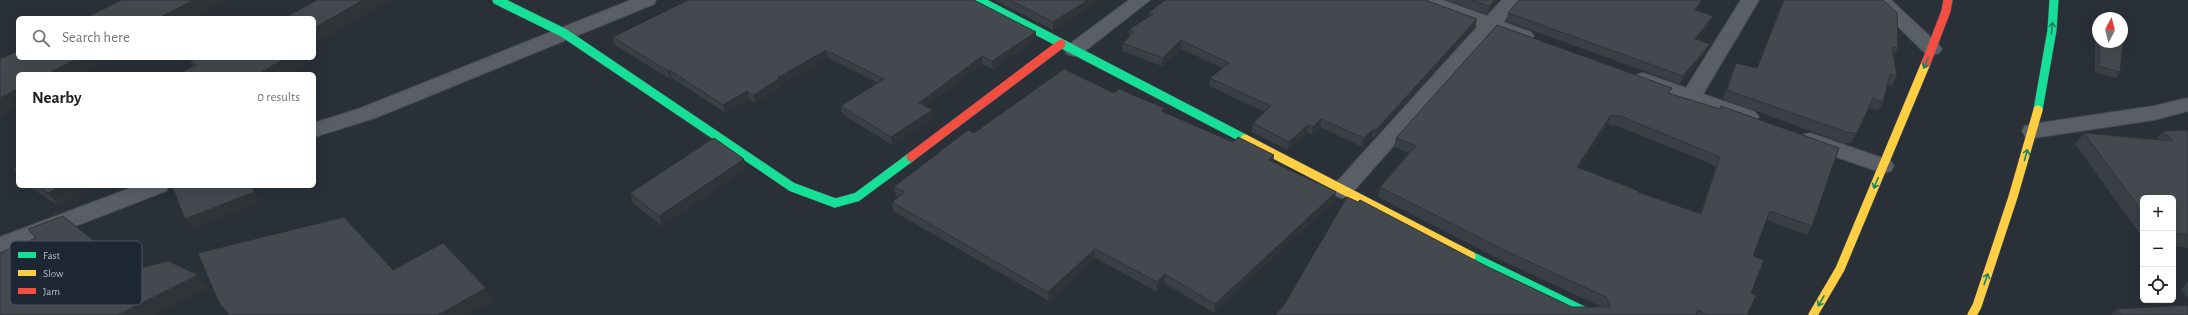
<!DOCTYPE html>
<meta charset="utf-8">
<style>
body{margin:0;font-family:"Alegreya Sans",sans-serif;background:#f2f2f2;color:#202124}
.controls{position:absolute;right:12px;bottom:12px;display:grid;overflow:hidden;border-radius:6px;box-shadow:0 4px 16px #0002}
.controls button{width:36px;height:36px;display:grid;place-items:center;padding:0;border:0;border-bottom:1px solid #e0e0e0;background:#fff;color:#202124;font:20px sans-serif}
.compass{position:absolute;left:2092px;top:12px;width:36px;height:36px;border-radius:50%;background:#fff;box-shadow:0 4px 16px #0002;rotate:7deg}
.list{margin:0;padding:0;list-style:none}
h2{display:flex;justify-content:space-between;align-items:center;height:52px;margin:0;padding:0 16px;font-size:17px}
h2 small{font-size:13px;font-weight:400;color:#757577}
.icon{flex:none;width:22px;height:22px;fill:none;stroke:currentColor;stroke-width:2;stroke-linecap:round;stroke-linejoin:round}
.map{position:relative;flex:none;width:2188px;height:315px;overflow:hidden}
.search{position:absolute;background:#fff;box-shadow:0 4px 16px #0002;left:16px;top:16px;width:300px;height:44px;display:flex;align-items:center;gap:10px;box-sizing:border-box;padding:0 14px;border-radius:6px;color:#757577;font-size:15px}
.panel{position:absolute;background:#fff;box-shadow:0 4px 16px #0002;left:16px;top:72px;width:300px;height:116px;border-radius:6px}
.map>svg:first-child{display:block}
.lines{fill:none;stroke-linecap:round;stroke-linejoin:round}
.street-casing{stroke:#484c53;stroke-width:2}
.fast-casing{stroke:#484c53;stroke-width:10}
.slow-casing{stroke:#484c53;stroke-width:10}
.jam-casing{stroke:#484c53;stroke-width:10}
.street{fill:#5a5e66;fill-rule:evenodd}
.fast{stroke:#16e098;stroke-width:9}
.slow{stroke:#ffcf43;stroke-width:9}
.jam{stroke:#f24e42;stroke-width:9}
.wall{fill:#3a3f45;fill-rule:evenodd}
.shaded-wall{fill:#303338}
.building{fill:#444950;stroke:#303338;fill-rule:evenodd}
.oneway{stroke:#1a8366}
.key{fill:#1d2633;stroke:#4a5360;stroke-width:1}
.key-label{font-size:11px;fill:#b4bcc9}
</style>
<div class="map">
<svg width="2188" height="315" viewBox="0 0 2188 315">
<rect width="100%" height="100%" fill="#2a3038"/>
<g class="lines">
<defs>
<g id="street">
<path d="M631,0H656L654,4L375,118L314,137V123L361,108Z"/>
<path d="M1129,0H1150L1081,54L1074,56L1067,54L1064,50L1067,46Z"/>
<path d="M1415,0H1442L1487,16L1502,0H1521L1503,22L1531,32L1534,36L1531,40L1524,42L1494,32L1350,195L1342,198L1334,195L1331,190L1334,185L1478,26L1417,4Z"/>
<path d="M1741,0H1759L1703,94L1755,112L1759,117L1755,122L1748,124L1741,122L1636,83L1633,79L1636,75L1643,73L1686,88Z"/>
<path d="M1871,0H1891L1939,45L1942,49L1939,53L1932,55L1925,53Z"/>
<path d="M2188,98V111L2154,120L2033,138L2025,136L2022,131L2025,126L2033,124L2154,106Z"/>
<path d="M1810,133L1891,161L1894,166L1891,171L1883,173L1802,145L1799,140L1802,135Z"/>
<path d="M136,186H169L166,191L0,255V237Z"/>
</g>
<g id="fast">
<path d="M497,0L564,33L792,187L835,203L857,197L911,157"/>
<path d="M978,0L1245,139"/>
<path d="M2038,110L2052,30L2054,0"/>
<path d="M1471,256L1592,315"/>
</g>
<g id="slow">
<path d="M1245,139L1471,256"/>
<path d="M1813,315L1840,269L1926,63"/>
<path d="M1972,315L1977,306L2013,197L2038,110"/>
</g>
<g id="jam">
<path d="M1926,63L1946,11L1948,0"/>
<path d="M911,157L1061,44"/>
</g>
</defs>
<use href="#street" class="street-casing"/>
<use href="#fast" class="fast-casing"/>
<use href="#slow" class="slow-casing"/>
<use href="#jam" class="jam-casing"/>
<use href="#street" class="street"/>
<use href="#fast" class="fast"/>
<use href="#slow" class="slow"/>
<use href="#jam" class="jam"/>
</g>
<g class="wall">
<path d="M995,0H1100L1053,30Z"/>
<path d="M1446,0H1500L1487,14Z"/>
<path d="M1519,0H1703L1700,6L1697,11L1713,16L1710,24L1698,40L1706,52L1680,84L1506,21L1508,13Z"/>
<path d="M1783,0H1883L1898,48L1894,55L1897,76L1892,86L1888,84L1883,102L1878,111L1869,108L1851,143H1844L1723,99L1732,72L1736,63L1757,68Z"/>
<path d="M1149,12L1475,27L1374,138L1372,137L1362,147L1320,127L1312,135L1307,133L1288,150L1252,132L1253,123L1265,112L1209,86L1210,78L1222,68L1181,49L1162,66L1122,51L1123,43L1129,37L1130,29L1149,17Z"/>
<path d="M1036,32V40L993,69L982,64L926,106L932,110L933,118L892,145L842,114L841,106L878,83L828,58L780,85L781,87L755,103L749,99L725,113L672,78L670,79L615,45L613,37Z"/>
<path d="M2098,38V42H2116L2120,72L2116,78L2095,72V43Z"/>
<path d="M196,58H304L306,63L193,67L190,62Z"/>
<path d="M1114,93L1164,112L1273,162L1334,201L1214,313L1164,283L1156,291L1095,258L1049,301L893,211L892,202L898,197L896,196L894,187Z"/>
<path d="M1670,94L1812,226L1807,235L1766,220L1753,256L1751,293L1747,315H1275L1486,266L1572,307H1602L1503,261L1378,197L1380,187L1409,153L1394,147L1396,138ZM1608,124L1614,126L1615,125L1716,166L1700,214L1638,192L1639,191L1579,168Z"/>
<path d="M2188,130V248L2173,246V198H2143V238L2075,144L2084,133L2157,139L2163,131Z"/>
<path d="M744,159L746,169L662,226L633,203L630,193Z"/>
<path d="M18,167V176L13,170Z"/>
<path d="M28,186H94L59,206Z"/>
<path d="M2188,281V298L2181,290Z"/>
<path d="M2116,309L2188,315H2111Z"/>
</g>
<g class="shaded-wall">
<path d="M194,0H226L191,18H158Z"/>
<path d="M363,0H391L314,44V28Z"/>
<path d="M1088,0H1100L1053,30V22Z"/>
<path d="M1495,0H1500L1487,14L1489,6Z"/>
<path d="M1702,0H1703L1700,6L1692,18L1695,10Z"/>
<path d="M1713,16L1710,24L1692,47L1695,39Z"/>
<path d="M1477,19L1475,27L1374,138L1376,130Z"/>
<path d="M1036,32V40L993,69L992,61Z"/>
<path d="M1181,40V49L1162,66L1163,58Z"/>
<path d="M1710,44L1706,52L1680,84L1683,76Z"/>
<path d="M826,50L828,58L780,85L781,87L755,103L753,95L777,78Z"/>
<path d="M982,56V64L920,111L919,103Z"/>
<path d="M79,58H113L82,74H47Z"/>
<path d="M286,58H304L306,63L288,74H258Z"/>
<path d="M670,70L672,78L670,79L668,71Z"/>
<path d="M18,89V107L0,116V98Z"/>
<path d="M747,91L749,99L725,113L723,105Z"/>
<path d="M932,110L933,118L892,145L891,137Z"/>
<path d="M1611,115L1608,124L1573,176L1577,167Z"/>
<path d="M1321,119L1320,127L1312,135L1313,127Z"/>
<path d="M1308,125L1307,133L1288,150L1289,142Z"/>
<path d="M1374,129L1372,137L1362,147L1364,138Z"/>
<path d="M1274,155L1273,164L1269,160Z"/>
<path d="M744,159L746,169L662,226L659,216Z"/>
<path d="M61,186H94L59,206L48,193Z"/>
<path d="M251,186H253L260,202L192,229L185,219Z"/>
<path d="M1336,192L1334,201L1214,313L1215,304Z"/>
<path d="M103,248L113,261L76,276L83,298L72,285L65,263Z"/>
<path d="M1095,249V258L1049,301L1048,292Z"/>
<path d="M1165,274L1164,283L1156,291L1157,282Z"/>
<path d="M198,275L207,288L154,315H118Z"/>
<path d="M486,288L493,301L469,315H438Z"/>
</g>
<g class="building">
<path d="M122,0H194L158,18H85Z"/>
<path d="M317,0H363L314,28V18H284Z"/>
<path d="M688,0H974L1036,32L992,61L982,56L919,103L932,110L891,137L841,106L884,79L826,50L777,78L779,79L753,95L747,91L723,105L670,70L668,71L613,37Z"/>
<path d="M1010,0H1088L1053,22Z"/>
<path d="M1165,0H1425L1477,19L1376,130L1374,129L1364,138L1321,119L1313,127L1308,125L1289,142L1253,123L1271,106L1210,78L1229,63L1181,40L1163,58L1123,43L1134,32L1130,29L1153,14L1149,12Z"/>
<path d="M1471,0H1495L1489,6Z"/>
<path d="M1519,0H1702L1695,10L1713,16L1695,39L1710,44L1683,76L1508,13Z"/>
<path d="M1784,0H1883L1897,13L1898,48L1892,47L1897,76L1890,74L1883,102L1873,98L1857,133H1849L1727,90L1736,63L1757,68Z"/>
<path d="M1497,25L1672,88L1668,93L1720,109L1721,106L1839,148L1812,226L1770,211L1753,256L1764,260L1751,293L1756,296L1747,315H1708L1698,310L1696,315H1275L1284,305L1347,197L1358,202L1360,200L1486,266L1572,307H1610L1606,297L1506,251L1380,187L1416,146L1396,138ZM1611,115L1617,117L1618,115L1720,157L1701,214L1638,192L1639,191L1577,167Z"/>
<path d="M2099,42H2116L2123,44L2120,72L2099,66Z"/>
<path d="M18,51V58H79L47,74H18V89L0,98V59Z"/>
<path d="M196,58H286L258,74H179L196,65L190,62Z"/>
<path d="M1064,69L1114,93L1119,89L1164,108L1161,111L1233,142L1238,137L1274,155L1269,160L1336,192L1215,304L1165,274L1157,282L1095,249L1048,292L892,202L905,192L894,187L968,130L974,133Z"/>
<path d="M2188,130V235L2173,233V198H2143V213L2084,133L2173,141L2163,131Z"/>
<path d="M714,138L744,159L659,216L630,193Z"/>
<path d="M18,167V173L13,170Z"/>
<path d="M38,186H61L48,193Z"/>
<path d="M172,186H251L254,192L185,219Z"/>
<path d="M63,216L103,248L65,263L72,285L168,261L198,275L118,315H0V253L36,238L28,229Z"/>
<path d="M344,217L393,270L443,243L486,288L438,315H229L218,301L198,253Z"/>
<path d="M2188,305V315H2122L2116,309Z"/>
</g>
<defs><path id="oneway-shaft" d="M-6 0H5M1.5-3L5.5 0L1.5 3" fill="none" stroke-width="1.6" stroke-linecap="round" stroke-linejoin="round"/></defs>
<g class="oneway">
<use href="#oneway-shaft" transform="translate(2052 28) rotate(-84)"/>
<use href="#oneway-shaft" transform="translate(1926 63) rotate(113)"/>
<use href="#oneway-shaft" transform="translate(2026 155) rotate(-74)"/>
<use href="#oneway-shaft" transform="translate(1876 183) rotate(113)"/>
<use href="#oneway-shaft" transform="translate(1986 279) rotate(-71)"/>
<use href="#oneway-shaft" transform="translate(1821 301) rotate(120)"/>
</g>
<rect x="10" y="241" width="132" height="64" rx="6" class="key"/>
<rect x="18" y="252" width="18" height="6" fill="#16e098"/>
<rect x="18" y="270" width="18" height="6" fill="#ffcf43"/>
<rect x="18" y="288" width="18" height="6" fill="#f24e42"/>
<g class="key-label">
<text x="43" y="259">Fast</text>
<text x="43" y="277">Slow</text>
<text x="43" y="295">Jam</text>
</g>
</svg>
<div class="controls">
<button>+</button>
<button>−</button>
<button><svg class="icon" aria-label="locate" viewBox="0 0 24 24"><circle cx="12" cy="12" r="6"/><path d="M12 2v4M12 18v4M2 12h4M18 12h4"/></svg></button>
</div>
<svg class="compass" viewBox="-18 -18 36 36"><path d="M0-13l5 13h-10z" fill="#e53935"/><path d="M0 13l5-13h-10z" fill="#757577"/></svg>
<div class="search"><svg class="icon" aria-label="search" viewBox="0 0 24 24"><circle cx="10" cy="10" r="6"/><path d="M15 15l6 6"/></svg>Search here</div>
<section class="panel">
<h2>Nearby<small>0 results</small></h2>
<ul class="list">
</ul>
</section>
</div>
